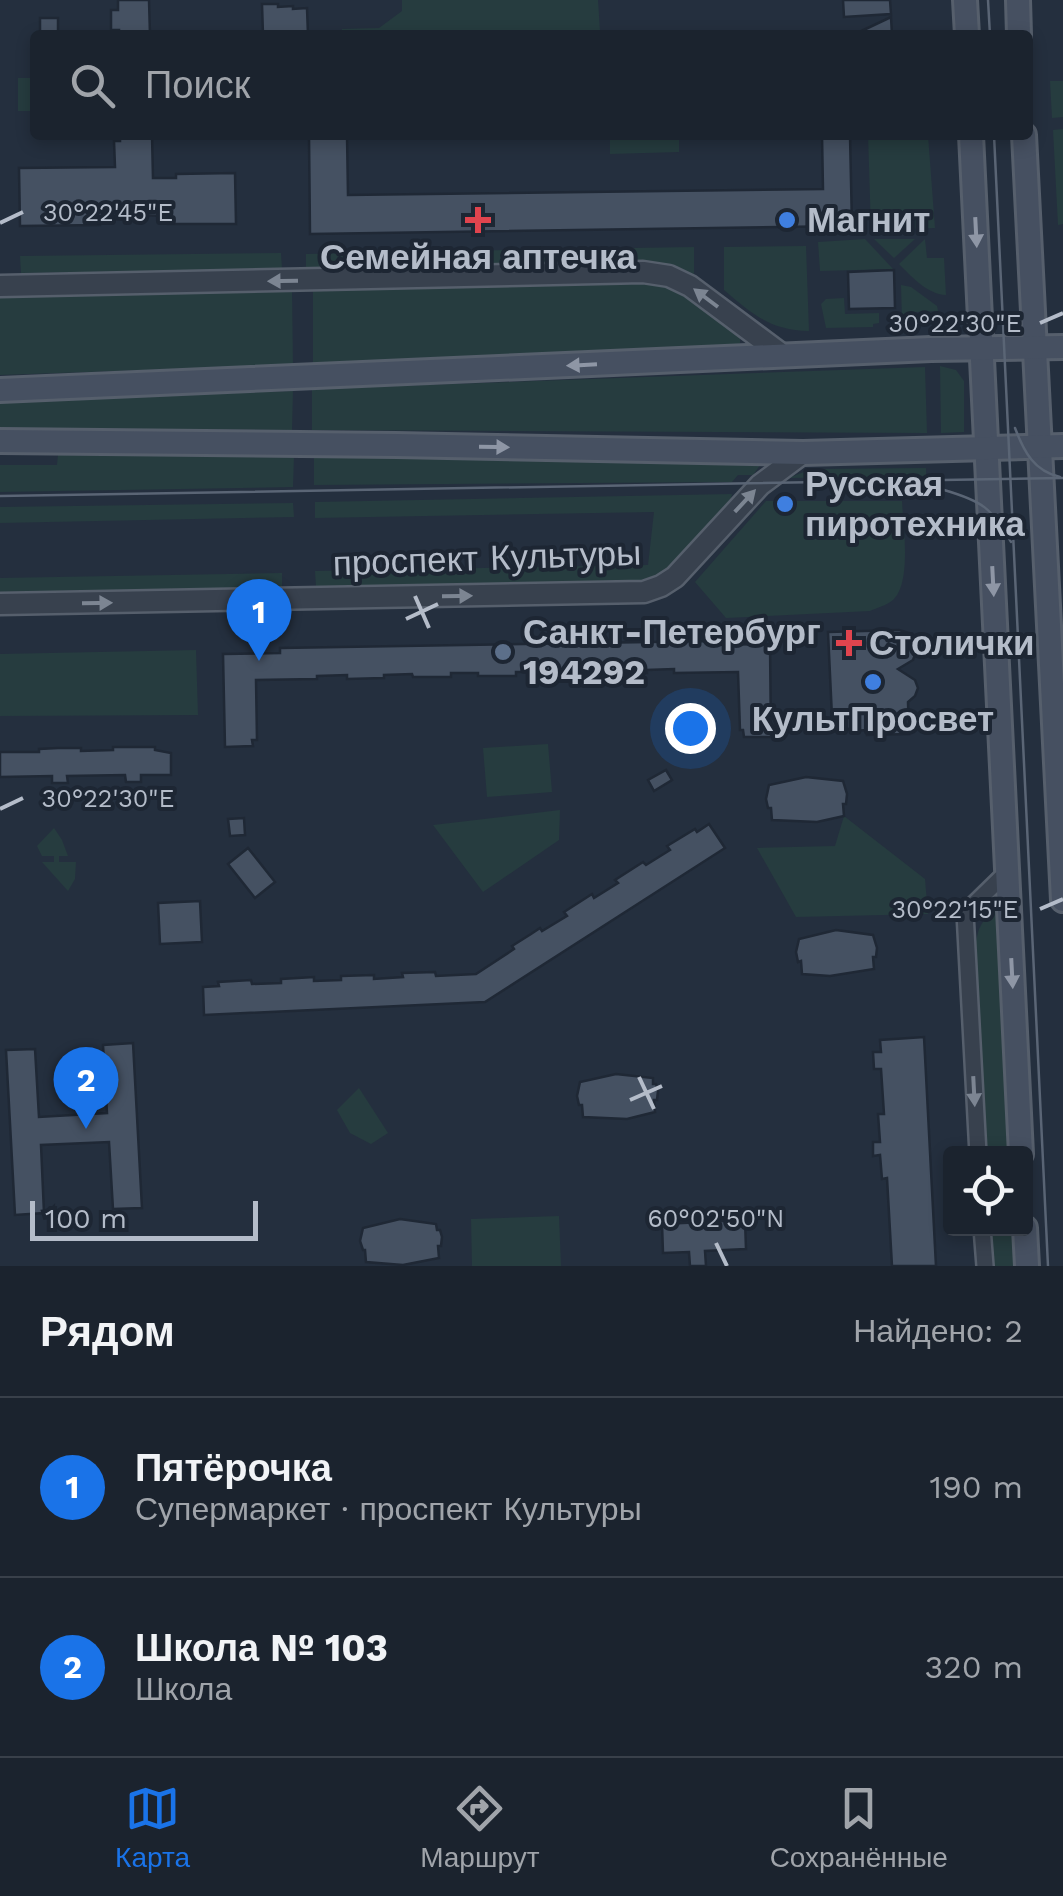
<!DOCTYPE html>
<html lang="ru">
<meta charset="utf-8">
<style>
body{margin:0;font-family:"Work Sans",sans-serif;background:#242b36;color:#f1f3f6}
.controls{position:absolute;right:30px;bottom:30px;display:grid;overflow:hidden;border-radius:10px;box-shadow:0 5px 15px #0003}
.controls button{width:90px;height:90px;display:grid;place-items:center;padding:0;border:0;border-bottom:2px solid #39404a;background:#1b232e;color:#f1f3f6;font:50px sans-serif}
.scale{position:absolute;left:30px;bottom:25px;width:228px;box-sizing:border-box;padding-left:10px;border:5px solid #b4bcc9;border-top:0;font-size:28px;line-height:35px;white-space:nowrap;color:#b4bcc9;-webkit-text-stroke:8px #1d2633;paint-order:stroke}
.you{position:absolute;left:690px;top:728px;width:35px;height:35px;margin:-25px;border:8px solid #fff;border-radius:50%;background:#1a73e8;box-shadow:0 0 0 15px #1a73e833}
.badge{display:grid;place-items:center;width:65px;height:65px;border-radius:50%;background:#1a73e8;color:#fff;font-size:32px;font-weight:700}
.pin{position:absolute;translate:-50% -82px;filter:drop-shadow(0 2px 5px #0008)}
.pin::after{content:'';position:absolute;top:52px;width:35px;height:30px;background:inherit;clip-path:polygon(0 0,100% 0,50% 100%)}
.list{margin:0;padding:0;list-style:none}
h2{display:flex;justify-content:space-between;align-items:center;height:130px;margin:0;padding:0 40px;font-size:42px}
h2 small{font-size:32px;font-weight:400;color:#a0a4aa}
.list li{display:grid;grid-template-columns:65px 1fr auto;gap:30px;align-items:center;box-sizing:border-box;height:180px;padding:0 40px;border-top:2px solid #39404a}
.list b{display:block;font-size:38px;white-space:nowrap}
.list p{margin:0;font-size:32px;white-space:nowrap;color:#a0a4aa}
.list em{font-size:32px;font-style:normal;color:#a0a4aa}
.icon{flex:none;width:55px;height:55px;fill:none;stroke:currentColor;stroke-width:2;stroke-linecap:round;stroke-linejoin:round}
.map{position:relative;flex:none;width:1063px;height:1266px;overflow:hidden}
.search{position:absolute;background:#1b232e;box-shadow:0 5px 15px #0003;left:30px;right:30px;top:30px;height:110px;display:flex;align-items:center;gap:25px;box-sizing:border-box;padding:0 35px;border-radius:10px;color:#a0a4aa;font-size:38px}
.sheet{height:490px;background:#1b232e}
nav{display:flex;justify-content:space-around;align-items:center;box-sizing:border-box;height:140px;border-top:2px solid #39404a;background:#1b232e;font-size:28px;color:#a0a4aa}
nav a{display:grid;justify-items:center;gap:5px}
nav .on{color:#1a73e8}
.map>svg:first-child{display:block}
.green{fill:#263c3f}
.building{fill:#455162;stroke:#1f2835;stroke-width:2.5}
.lines{fill:none;stroke-linecap:round;stroke-linejoin:round}
.minor-casing{stroke:#565f6c;stroke-width:20}
.tertiary-casing{stroke:#565f6c;stroke-width:25}
.secondary-casing{stroke:#565f6c;stroke-width:28}
.minor{stroke:#38414e;stroke-width:15}
.tertiary{stroke:#38414e;stroke-width:20}
.secondary{stroke:#465061;stroke-width:22}
.tram{stroke:#5a6575;stroke-width:2.5}
.oneway{fill:#8e96a5}
.oneway2{fill:#7c8592}
.ticks{fill:none;stroke:#b4bcc9;stroke-width:4}
.health-dot{fill:#e0444e;stroke:#1d2633;stroke-width:4}
.shop-dot{fill:#3f7fe0;stroke:#1d2633;stroke-width:4}
.service-dot{fill:#5c6f8a;stroke:#1d2633;stroke-width:4}
.labels{text-anchor:middle;dominant-baseline:central;stroke-width:8;stroke-linejoin:round;paint-order:stroke}
.poi-label{font-size:35px;font-weight:bold;fill:#b4bcc9;stroke:#1d2633;text-anchor:start}
.street-label{font-size:35px;fill:#b4bcc9;stroke:#1d2633}
.ticks-label{font-size:25px;text-anchor:middle;fill:#b4bcc9;stroke:#1d2633;stroke-width:8;stroke-linejoin:round;paint-order:stroke}
</style>
<div class="map">
<svg width="1063" height="1266" viewBox="0 0 1063 1266">
<rect width="100%" height="100%" fill="#242f3e"/>
<g class="green">
<path d="M402,0H598L600,31L342,35V29L379,28L402,11Z"/>
<rect x="18" y="78" width="17" height="33"/>
<path d="M1050,81H1063V117L1052,118Z"/>
<path d="M1063,129V224L1058,225L1053,130Z"/>
<path d="M610,135H679V152L610,154Z"/>
<path d="M868,135H928L935,228L871,230Z"/>
<path d="M865,239L893,269L820,271L818,242Z"/>
<path d="M874,239H915L894,258Z"/>
<path d="M925,239L927,258H944L946,295C927,294 912,277 899,264Z"/>
<path d="M806,246L809,331C770,330 752,314 724,290V247Z"/>
<path d="M694,247V274L645,262L379,267V252Z"/>
<path d="M281,253L282,269L21,273L20,256Z"/>
<path d="M362,253V267L306,268V254Z"/>
<path d="M644,284C688,288 703,308 735,334L740,338V343L730,347L313,363V290Z"/>
<path d="M901,285L911,287L937,306L938,311L916,312L915,322H902Z"/>
<path d="M292,290L293,365L0,375V295Z"/>
<path d="M844,298L845,314L879,313V323L873,324V327L826,328L821,304L826,299Z"/>
<path d="M940,366L956,370L964,381V432L941,433Z"/>
<path d="M925,367L927,433L312,430V389Z"/>
<path d="M293,391L292,430L0,428V401Z"/>
<path d="M58,455L294,456L293,487L0,492V465H57Z"/>
<path d="M314,457L763,461L753,475H738L732,482L314,485Z"/>
<path d="M926,468V476L788,478L812,469Z"/>
<path d="M732,494L731,499C705,532 683,570 639,581L316,586L315,571L648,565L654,512L315,518V502Z"/>
<path d="M766,501H902C903,524 912,583 893,600C887,605 877,608 870,611L726,618L695,582Z"/>
<path d="M293,503L294,517L0,523V507Z"/>
<path d="M282,573V587L0,592V578Z"/>
<path d="M196,650L198,715L0,716V654Z"/>
<path d="M548,744L552,792L487,797L483,748Z"/>
<path d="M560,810L559,840L483,892L433,825Z"/>
<path d="M844,816L925,879L928,914L796,917L757,848L835,846Z"/>
<path d="M54,828L62,840L68,856H59V862H76L75,879L68,891L42,862H54V856H42L37,846Z"/>
<path d="M998,898L1013,1153H985L974,948L979,929L995,900Z"/>
<path d="M359,1088L388,1133L371,1144L350,1133L337,1110Z"/>
<path d="M559,1216L561,1266H472L471,1219Z"/>
<path d="M988,1229H1017L1019,1266H990Z"/>
</g>
<g class="building">
<path d="M118,0H149L150,35H119V30H111V10H118Z"/>
<path d="M843,0H890L891,14L844,17Z"/>
<path d="M262,4H278V7L293,6V9L307,8L308,35H263Z"/>
<path d="M891,17L892,35H853Z"/>
<rect x="40" y="18" width="18" height="17"/>
<path d="M120,135H152L153,178H176V174L235,173L236,224H168V216L136,215L100,216V225L20,226L19,168L115,167L114,141H120Z"/>
<path d="M309,135H347L348,195L823,189L822,135H850L852,226L310,234Z"/>
<path d="M894,270L895,308L849,309L848,272Z"/>
<path d="M899,630L912,634L918,647L913,660L898,669L915,680L918,688L915,696L908,702L909,734L867,735V730L851,731L832,717L828,632Z"/>
<path d="M713,641L714,645L770,644L771,737H744L743,730H740L738,672L674,673V669L647,670V673L610,674V670L581,671V674L544,675V672H516V676H478V673H451V677H413L412,674L384,675V678L347,679V675L317,676V679L256,680L257,740H252L253,746L225,747L223,654L280,653V648Z"/>
<path d="M113,747H155V750L171,753V775H141V782H126L125,775L67,776L68,783H52V776L0,777V752H39V749L58,748H81V751L113,750Z"/>
<path d="M666,770L672,780L654,791L648,780Z"/>
<path d="M806,777L843,781L847,794L846,804H843L844,816L817,822L772,820L771,808H768L766,799L769,785Z"/>
<path d="M244,818L245,835L230,836L228,819Z"/>
<path d="M709,824L725,848L485,1002L204,1015L203,987L219,986L218,982L251,980L252,984L281,983V979L314,977V981L341,980V976L374,975V979L403,977L402,973L435,972L436,976L476,974L514,949L512,946L531,934L540,928L542,931L567,916L564,912L592,894L594,898L618,883L615,880L643,862L646,865L670,850L667,846L695,829L697,832Z"/>
<path d="M248,848L275,882L255,898L228,864Z"/>
<path d="M200,901L202,942L160,944L158,903Z"/>
<path d="M836,930L873,935L877,948L876,957H873L874,969L830,976L802,974L801,961L798,962L796,952L799,939Z"/>
<path d="M924,1037L936,1266H892L887,1178L882,1179L880,1155L873,1156V1142H880L878,1114H884L881,1069H874L873,1052H881L880,1040Z"/>
<path d="M133,1043L142,1208L113,1209L109,1142L41,1145L44,1213L15,1215L6,1050L35,1049L39,1117L107,1113L103,1045Z"/>
<path d="M616,1074L653,1078V1084H656L658,1091L657,1100H654L655,1112L627,1119L583,1117L582,1105H579L577,1096L580,1082Z"/>
<path d="M400,1219L436,1224L437,1230H440L442,1237L441,1246H438L439,1258L403,1265L366,1262L365,1250H363L360,1241L363,1228Z"/>
<path d="M745,1220L746,1249L705,1251L706,1266H690L689,1252L663,1253L662,1224Z"/>
</g>
<g class="lines">
<defs>
<g id="minor">
<path d="M978,1154L965,913L1007,872"/>
<path d="M982,1228L985,1266"/>
</g>
<g id="tertiary">
<path d="M0,286L643,272L669,276L690,286L784,356"/>
<path d="M0,604L644,592L661,586L675,577L760,485L803,453"/>
</g>
<g id="secondary">
<path d="M965,0L967,35"/>
<path d="M1018,0L1019,35"/>
<path d="M971,135L1021,1154"/>
<path d="M1024,135L1063,900"/>
<path d="M0,390L931,349L1063,347"/>
<path d="M0,441L396,445L803,453L1063,446"/>
<path d="M1025,1228L1027,1266"/>
</g>
</defs>
<use href="#minor" class="minor-casing"/>
<use href="#tertiary" class="tertiary-casing"/>
<use href="#secondary" class="secondary-casing"/>
<use href="#minor" class="minor"/>
<use href="#tertiary" class="tertiary"/>
<use href="#secondary" class="secondary"/>
<g class="tram">
<path d="M988,0L990,35"/>
<path d="M994,135L1048,1266"/>
<path d="M1015,428C1024,452 1034,471 1060,477"/>
<path d="M944,490C982,501 992,508 1011,542"/>
<path d="M0,496L1063,478"/>
</g>
</g>
<defs><path id="oneway-solid" d="M-6-.8H1V-3.2L6.5 0L1 3.2V.8H-6Z" transform="scale(2.5)"/></defs>
<g class="oneway">
<use href="#oneway-solid" transform="translate(976 232) rotate(87)"/>
<use href="#oneway-solid" transform="translate(582 365) rotate(177)"/>
<use href="#oneway-solid" transform="translate(494 447) rotate(1)"/>
<use href="#oneway-solid" transform="translate(993 581) rotate(87)"/>
<use href="#oneway-solid" transform="translate(1012 973) rotate(87)"/>
</g>
<g class="oneway2">
<use href="#oneway-solid" transform="translate(283 281) rotate(179)"/>
<use href="#oneway-solid" transform="translate(706 298) rotate(-143)"/>
<use href="#oneway-solid" transform="translate(745 501) rotate(-47)"/>
<use href="#oneway-solid" transform="translate(457 596) rotate(-1)"/>
<use href="#oneway-solid" transform="translate(97 603) rotate(-1)"/>
<use href="#oneway-solid" transform="translate(974 1091) rotate(87)"/>
</g>
<path class="ticks" d="M0,223L23,212M1040,323L1063,313M415,596L429,628M406,619L438,604M0,809L23,798M1040,909L1063,899M639,1077L654,1109M630,1100L662,1086M716,1243L727,1266"/>
<g class="health-dot">
<path d="M473 205h10v10h10v10h-10v10h-10v-10h-10v-10h10z"/>
<path d="M844 628h10v10h10v10h-10v10h-10v-10h-10v-10h10z"/>
</g>
<g class="shop-dot">
<circle cx="787" cy="220" r="10"/>
<circle cx="785" cy="504" r="10"/>
<circle cx="873" cy="682" r="10"/>
</g>
<circle class="service-dot" cx="503" cy="652" r="10"/>
<g class="labels">
<g class="poi-label">
<text x="807" y="220">Магнит</text>
<text x="478" y="257" text-anchor="middle">Семейная аптечка</text>
<text x="805" y="484">Русская<tspan x="805" dy="40">пиротехника</tspan></text>
<text x="523" y="632">Санкт-Петербург<tspan x="523" dy="40">194292</tspan></text>
<text x="869" y="643">Столички</text>
<text x="873" y="719" text-anchor="middle">КультПросвет</text>
</g>
<g class="street-label">
<text transform="translate(487 558) rotate(-2)">проспект Культуры</text>
</g>
</g>
<g class="ticks-label">
<text x="108" y="221">30°22'45"E</text>
<text x="955" y="332">30°22'30"E</text>
<text x="108" y="807">30°22'30"E</text>
<text x="955" y="918">30°22'15"E</text>
<text x="716" y="1227">60°02'50"N</text>
</g>
</svg>
<div class="controls">
<button><svg class="icon" aria-label="locate" viewBox="0 0 24 24"><circle cx="12" cy="12" r="6"/><path d="M12 2v4M12 18v4M2 12h4M18 12h4"/></svg></button>
</div>
<div class="scale">100 m</div>
<div class="you"></div>
<div class="pin badge" style="left:259px;top:661px">1</div>
<div class="pin badge" style="left:86px;top:1129px">2</div>
<div class="search"><svg class="icon" aria-label="search" viewBox="0 0 24 24"><circle cx="10" cy="10" r="6"/><path d="M15 15l6 6"/></svg>Поиск</div>
</div>
<section class="sheet">
<h2>Рядом<small>Найдено: 2</small></h2>
<ul class="list">
<li><span class="badge">1</span><div><b>Пятёрочка</b><p>Супермаркет · проспект Культуры</p></div><em>190 m</em></li>
<li><span class="badge">2</span><div><b>Школа № 103</b><p>Школа</p></div><em>320 m</em></li>
</ul>
</section>
<nav>
<a class="on"><svg class="icon" aria-label="map" viewBox="0 0 24 24"><path d="M3 6l6-2 6 2 6-2v14l-6 2-6-2-6 2zM9 4v14M15 6v14"/></svg>Карта</a>
<a><svg class="icon" aria-label="directions" viewBox="0 0 24 24"><path d="M12 3l9 9-9 9-9-9zM9 14v-3h6M13 9l2 2-2 2"/></svg>Маршрут</a>
<a><svg class="icon" aria-label="saved" viewBox="0 0 24 24"><path d="M7 4h10v16l-5-4-5 4z"/></svg>Сохранённые</a>
</nav>
